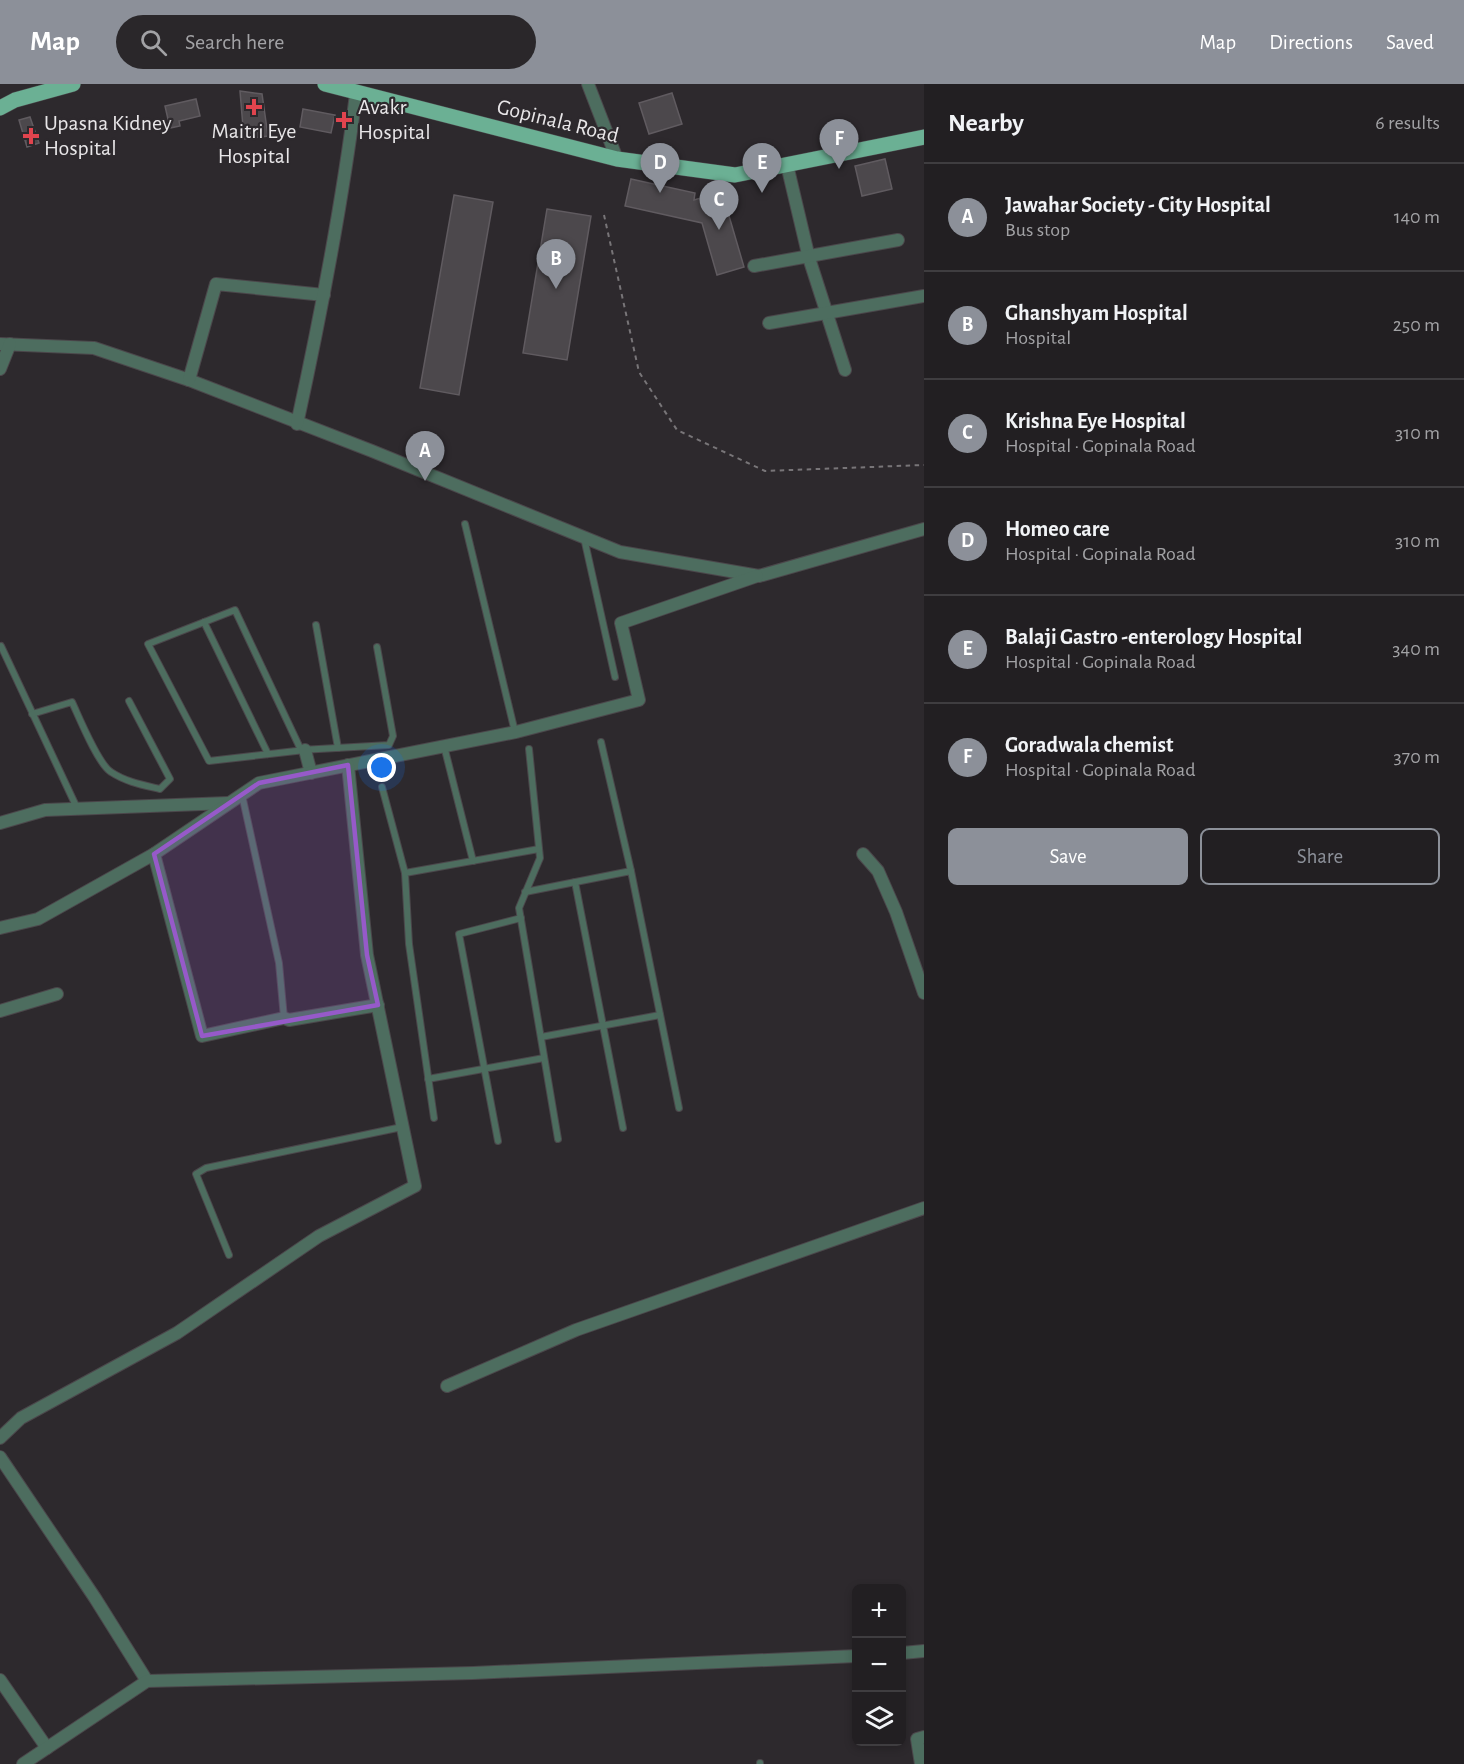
<!DOCTYPE html>
<meta charset="utf-8">
<style>
body{margin:0;font-family:"Alegreya Sans",sans-serif;background:#2a272a;color:#f1f3f6}
.controls{position:absolute;right:18px;bottom:18px;display:grid;overflow:hidden;border-radius:9px;box-shadow:0 3px 9px #0003}
.controls button{width:54px;height:54px;display:grid;place-items:center;padding:0;border:0;border-bottom:2px solid #3f3d40;background:#221f22;color:#f1f3f6;font:30px sans-serif}
.you{position:absolute;left:382px;top:684px;width:21px;height:21px;margin:-15px;border:4px solid #fff;border-radius:50%;background:#1a73e8;box-shadow:0 0 0 9px #1a73e833}
.badge{display:grid;place-items:center;width:39px;height:39px;border-radius:50%;background:#8c9099;color:#fff;font-size:20px;font-weight:700}
.pin{position:absolute;translate:-50% -50px;filter:drop-shadow(0 2px 3px #0008)}
.pin::after{content:'';position:absolute;top:32px;width:21px;height:18px;background:inherit;clip-path:polygon(0 0,100% 0,50% 100%)}
.list{margin:0;padding:0;list-style:none}
h2{display:flex;justify-content:space-between;align-items:center;height:78px;margin:0;padding:0 24px;font-size:26px}
h2 small{font-size:20px;font-weight:400;color:#a2a2a5}
.list li{display:grid;grid-template-columns:39px 1fr auto;gap:18px;align-items:center;box-sizing:border-box;height:108px;padding:0 24px;border-top:2px solid #3f3d40}
.list b{display:block;font-size:22px;white-space:nowrap}
.list p{margin:0;font-size:20px;white-space:nowrap;color:#a2a2a5}
.list em{font-size:20px;font-style:normal;color:#a2a2a5}
.actions{display:flex;gap:12px;padding:18px 24px}
.actions a{flex:1;padding:14px 0;border:2px solid #8c9099;border-radius:9px;text-align:center;font-size:21px;color:#8c9099}
.actions .main{background:#8c9099;color:#fff}
.icon{flex:none;width:33px;height:33px;fill:none;stroke:currentColor;stroke-width:2;stroke-linecap:round;stroke-linejoin:round}
.map{position:relative;flex:none;width:924px;height:1680px;overflow:hidden}
header{display:flex;align-items:center;gap:36px;box-sizing:border-box;height:84px;padding:0 30px;background:#8c9099;color:#fff}
header strong{font-size:28px}
nav{display:flex;gap:33px;margin-inline-start:auto;font-size:21px}
.search{width:420px;height:54px;background:#2a272a;display:flex;align-items:center;gap:15px;box-sizing:border-box;padding:0 21px;border-radius:33px;color:#a2a2a5;font-size:22px}
main{display:flex}
aside{flex:1;background:#221f22}
.map>svg:first-child{display:block}
.building{fill:#4c484c;stroke:#605b60;stroke-width:1.5}
.lines{fill:none;stroke-linecap:round;stroke-linejoin:round}
.lane-casing{stroke:#4b474b;stroke-width:8}
.street-casing{stroke:#4b474b;stroke-width:14}
.primary-casing{stroke:#4b474b;stroke-width:16}
.path{stroke:#787578;stroke-width:2;stroke-dasharray:4.5 4.5;stroke-linecap:butt}
.lane{stroke:#4d6d5f;stroke-width:6}
.street{stroke:#4d6d5f;stroke-width:12}
.primary{stroke:#6bb094;stroke-width:15}
.marked{fill:#965ac9;fill-opacity:0.2;stroke:#965ac9;stroke-width:4.5;stroke-linejoin:round}
.health-dot{fill:#e0444e;stroke:#2d292d;stroke-width:2}
.labels{text-anchor:middle;dominant-baseline:central;stroke-width:4.5;stroke-linejoin:round;paint-order:stroke}
.poi-label{font-size:22px;fill:#e8e6e8;stroke:#2d292d;text-anchor:start}
.street-label{font-size:22px;fill:#e8e6e8;stroke:#2d292d}
</style>
<header>
<strong>Map</strong>
<div class="search"><svg class="icon" aria-label="search" viewBox="0 0 24 24"><circle cx="10" cy="10" r="6"/><path d="M15 15l6 6"/></svg>Search here</div>
<nav><a>Map</a><a>Directions</a><a>Saved</a></nav>
</header>
<main>
<div class="map">
<svg width="924" height="1680" viewBox="0 0 924 1680">
<rect width="100%" height="100%" fill="#2d292d"/>
<g class="building">
<path d="M240,7L262,10L268,52L244,55Z"/>
<path d="M672,9L682,40L649,50L639,19Z"/>
<path d="M196,15L200,32L179,37L180,42L170,44L165,22Z"/>
<path d="M303,25L335,31L331,49L300,43Z"/>
<path d="M30,33L39,59L27,63L19,36Z"/>
<path d="M885,75L892,105L862,112L855,82Z"/>
<path d="M631,95L695,109L694,116L722,108L744,183L717,191L702,139L625,122Z"/>
<path d="M454,111L493,118L459,311L420,304Z"/>
<path d="M547,125L591,132L567,276L523,269Z"/>
</g>
<g class="lines">
<defs>
<g id="lane">
<path d="M465,440L515,648"/>
<path d="M584,454L615,593"/>
<path d="M204,538L268,670"/>
<path d="M316,541L338,664"/>
<path d="M1,562L77,724"/>
<path d="M32,630L72,618C79,633 98,680 111,688C126,698 143,701 160,705L170,695L129,617"/>
<path d="M601,658L631,787"/>
<path d="M444,662L473,777"/>
<path d="M529,665L540,774L519,824L558,1055"/>
<path d="M305,666L209,677L148,560L235,526L301,666L389,661L393,652L377,563"/>
<path d="M382,703L405,789"/>
<path d="M242,711L279,879L284,934"/>
<path d="M575,798L623,1044"/>
<path d="M525,808L631,787L679,1024"/>
<path d="M541,953L660,931"/>
<path d="M428,995L544,974"/>
<path d="M434,1034L409,860L405,789L539,765"/>
<path d="M498,1057L459,850L521,834"/>
<path d="M229,1171L196,1090L206,1084L402,1043"/>
<path d="M760,1679V1680"/>
</g>
<g id="street">
<path d="M588,0L617,75"/>
<path d="M787,81L809,174L845,286"/>
<path d="M754,182L898,156"/>
<path d="M769,239L924,212"/>
<path d="M0,260L94,264L189,296L372,367L620,468L759,492L924,445"/>
<path d="M0,285L10,260"/>
<path d="M189,296L216,200L324,211"/>
<path d="M297,340C321,230 342,121 356,10"/>
<path d="M305,666L311,689"/>
<path d="M0,739L45,726L228,719"/>
<path d="M154,770L202,952L284,934L289,936L378,921"/>
<path d="M863,770L878,787L896,828L924,909"/>
<path d="M0,844L38,835L154,770L259,699L516,648L639,616L621,539L757,492"/>
<path d="M0,927L57,910"/>
<path d="M447,1302L576,1246L924,1124"/>
<path d="M0,1354L21,1334L177,1249L319,1152L415,1102L367,871L348,681"/>
<path d="M0,1373L95,1514L147,1597"/>
<path d="M902,1569L924,1567"/>
<path d="M0,1596L47,1664"/>
<path d="M23,1680L147,1597L473,1589L856,1572"/>
<path d="M921,1680L917,1655L924,1653"/>
</g>
<g id="primary">
<path d="M325,0L617,75L735,91L924,53"/>
<path d="M0,24L15,16L73,0"/>
</g>
</defs>
<use href="#lane" class="lane-casing"/>
<use href="#street" class="street-casing"/>
<use href="#primary" class="primary-casing"/>
<path class="path" d="M604,131L639,288L677,346L765,387L924,381"/>
<use href="#lane" class="lane"/>
<use href="#street" class="street"/>
<use href="#primary" class="primary"/>
</g>
<path class="marked" d="M348,681L367,871L378,921L202,952L154,770L259,699Z"/>
<g class="health-dot">
<path d="M251 14h6v6h6v6h-6v6h-6v-6h-6v-6h6z"/>
<path d="M341 27h6v6h6v6h-6v6h-6v-6h-6v-6h6z"/>
<path d="M28 43h6v6h6v6h-6v6h-6v-6h-6v-6h6z"/>
</g>
<g class="labels">
<g class="poi-label">
<text x="358" y="23">Avakr<tspan x="358" dy="25">Hospital</tspan></text>
<text x="44" y="39">Upasna Kidney<tspan x="44" dy="25">Hospital</tspan></text>
<text x="254" y="47" text-anchor="middle">Maitri Eye<tspan x="254" dy="25">Hospital</tspan></text>
</g>
<g class="street-label">
<text transform="translate(558 37) rotate(14)">Gopinala Road</text>
</g>
</g>
</svg>
<div class="controls">
<button>+</button>
<button>−</button>
<button><svg class="icon" aria-label="layers" viewBox="0 0 24 24"><path d="M12 4l9 5-9 5-9-5zM3 14l9 5 9-5"/></svg></button>
</div>
<div class="you"></div>
<div class="pin badge" style="left:425px;top:397px">A</div>
<div class="pin badge" style="left:556px;top:205px">B</div>
<div class="pin badge" style="left:719px;top:146px">C</div>
<div class="pin badge" style="left:660px;top:109px">D</div>
<div class="pin badge" style="left:762px;top:109px">E</div>
<div class="pin badge" style="left:839px;top:85px">F</div>
</div>
<aside>
<h2>Nearby<small>6 results</small></h2>
<ul class="list">
<li><span class="badge">A</span><div><b>Jawahar Society - City Hospital</b><p>Bus stop</p></div><em>140 m</em></li>
<li><span class="badge">B</span><div><b>Ghanshyam Hospital</b><p>Hospital</p></div><em>250 m</em></li>
<li><span class="badge">C</span><div><b>Krishna Eye Hospital</b><p>Hospital · Gopinala Road</p></div><em>310 m</em></li>
<li><span class="badge">D</span><div><b>Homeo care</b><p>Hospital · Gopinala Road</p></div><em>310 m</em></li>
<li><span class="badge">E</span><div><b>Balaji Gastro -enterology Hospital</b><p>Hospital · Gopinala Road</p></div><em>340 m</em></li>
<li><span class="badge">F</span><div><b>Goradwala chemist</b><p>Hospital · Gopinala Road</p></div><em>370 m</em></li>
</ul>
<div class="actions"><a class="main">Save</a><a>Share</a></div>
</aside>
</main>
